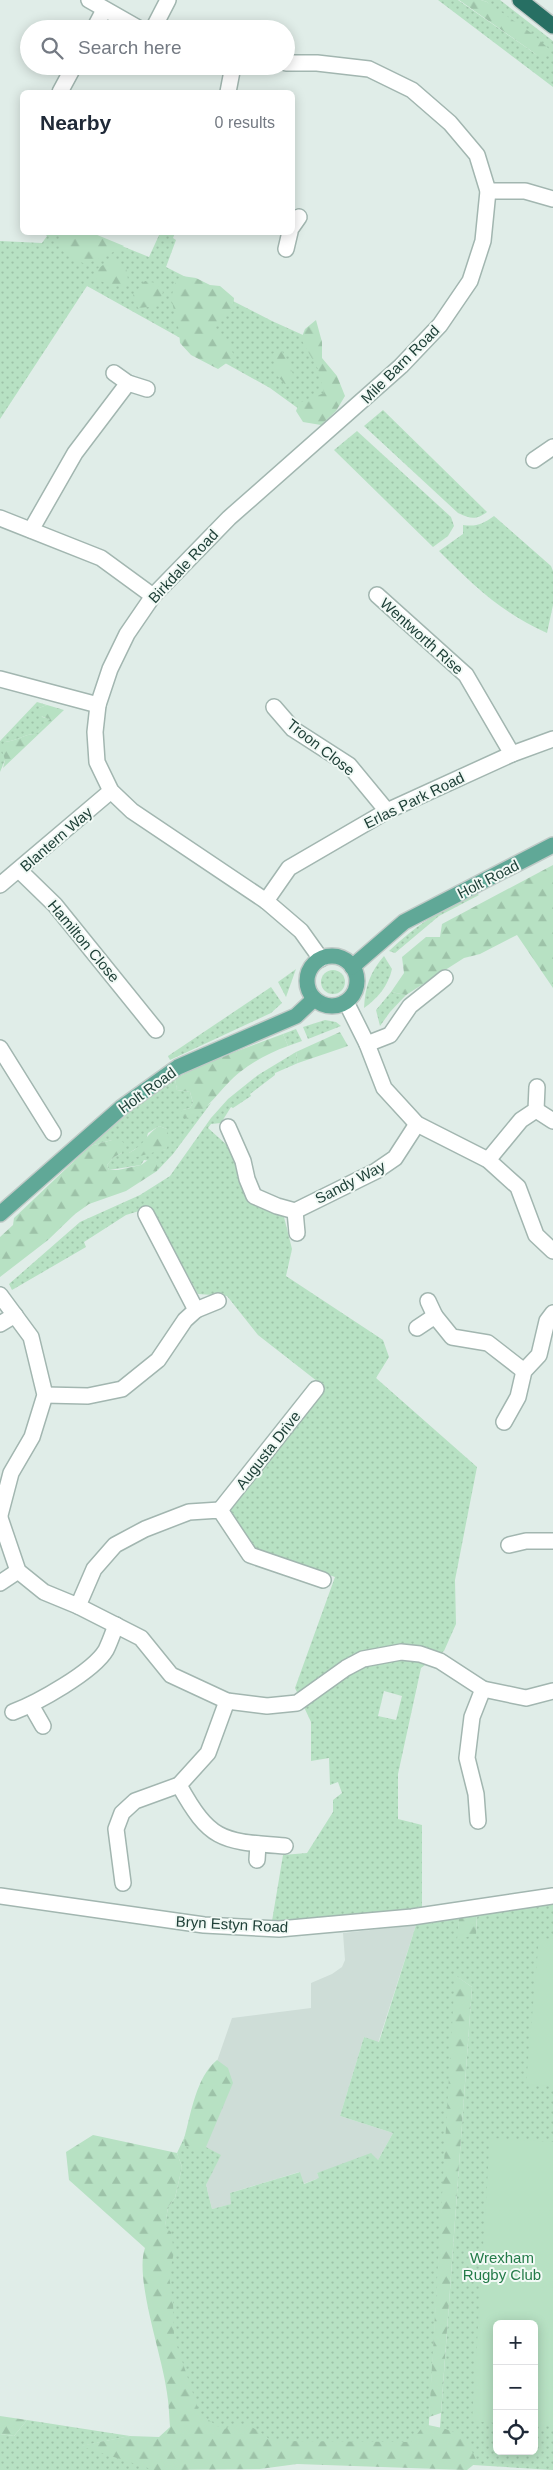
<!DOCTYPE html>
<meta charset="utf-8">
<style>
body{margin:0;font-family:Arial,sans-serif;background:#f6f6f7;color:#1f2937}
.controls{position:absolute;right:15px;bottom:15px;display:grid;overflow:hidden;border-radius:8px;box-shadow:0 2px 12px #0003}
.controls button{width:45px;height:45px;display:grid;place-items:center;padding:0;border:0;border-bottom:1px solid #e0e1e3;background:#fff;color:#1f2937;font:25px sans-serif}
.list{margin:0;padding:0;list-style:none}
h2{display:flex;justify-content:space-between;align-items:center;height:65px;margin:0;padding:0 20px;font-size:21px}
h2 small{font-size:16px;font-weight:400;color:#747a83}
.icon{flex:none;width:28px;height:28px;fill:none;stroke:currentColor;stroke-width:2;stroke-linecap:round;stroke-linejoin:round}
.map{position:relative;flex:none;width:553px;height:2470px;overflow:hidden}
.search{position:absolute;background:#fff;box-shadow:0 2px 12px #0003;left:20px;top:20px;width:275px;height:55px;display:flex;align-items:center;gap:12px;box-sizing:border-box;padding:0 18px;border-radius:28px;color:#747a83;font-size:19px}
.panel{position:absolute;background:#fff;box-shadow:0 2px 12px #0003;left:20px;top:90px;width:275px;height:145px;border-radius:8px}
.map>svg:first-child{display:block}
.built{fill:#ceddd7}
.green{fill:url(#green-dots);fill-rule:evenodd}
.forest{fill:url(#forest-firs)}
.pitch{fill:#b7e1c3}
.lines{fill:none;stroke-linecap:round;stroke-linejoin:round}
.minor-casing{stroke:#a2b6b0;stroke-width:18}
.major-casing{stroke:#c0cac7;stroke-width:18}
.highway-casing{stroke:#c0cac7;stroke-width:18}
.minor{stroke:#fff;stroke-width:15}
.major{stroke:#60a897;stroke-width:15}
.highway{stroke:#276f63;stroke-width:15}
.labels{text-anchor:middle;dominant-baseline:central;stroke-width:4;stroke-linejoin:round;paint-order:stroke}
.street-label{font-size:15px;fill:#1f4038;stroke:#f1f9f5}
.park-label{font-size:15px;fill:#247b49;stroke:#f1f9f5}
</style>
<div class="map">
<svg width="553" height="2470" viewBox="0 0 553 2470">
<defs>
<pattern id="green-dots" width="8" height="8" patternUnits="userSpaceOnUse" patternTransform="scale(1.25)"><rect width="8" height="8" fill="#b7e1c3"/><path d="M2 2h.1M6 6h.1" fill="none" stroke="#9dc2a8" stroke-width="1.8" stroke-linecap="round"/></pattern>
<pattern id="forest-firs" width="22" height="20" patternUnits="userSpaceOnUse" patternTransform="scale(1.25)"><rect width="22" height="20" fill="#b7e1c3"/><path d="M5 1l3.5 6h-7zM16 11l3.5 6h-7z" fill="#9dc2a8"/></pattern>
</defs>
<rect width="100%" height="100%" fill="#e0ede8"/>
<path class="built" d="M416,1925L378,2043L364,2037L340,2116L393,2133L378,2160L317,2173L319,2178L303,2184L299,2172L230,2193L232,2204L212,2209L206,2185L220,2155L185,2136L207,2090L232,2018L311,2008V1983L332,1974L342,1967L345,1960L343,1933Z"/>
<g class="green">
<path d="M438,0H458L537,55L487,2L481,0H500L553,41V87Z"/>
<path d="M44,233H90L149,257L160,233H175L173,238L176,240L166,267L272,321L314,340L329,394L310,417L270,388L87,286L0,419V241L42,243L47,236Z"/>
<path d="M383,410L487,512C476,520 471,519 458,513L364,426Z"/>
<path d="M357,431L451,517L454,526L448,536L433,547L334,450Z"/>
<path d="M494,516L551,566L553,571V605L547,633C502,613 474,586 439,551L463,534V525C476,527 483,524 494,516Z"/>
<path d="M37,702L47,705L39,708L42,717L51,719L36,734C24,734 17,741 5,742V760L0,772V741Z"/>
<path d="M475,892L479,895L439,916L395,953L389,951C415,926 443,908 475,892Z"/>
<path d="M384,956L392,969C388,986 378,998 364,1008C365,987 370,972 384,956Z"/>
<path d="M296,969L286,997L278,982Z"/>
<circle cx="333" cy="982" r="12"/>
<path d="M271,987L282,1003L271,1013L170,1060L168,1056Z"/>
<path d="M391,992L406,995L390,1012L380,1026L376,1010Z"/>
<path d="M325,1020L336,1022L341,1026L308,1039L303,1027Z"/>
<path d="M296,1029L302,1041L288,1046L283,1034Z"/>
<path d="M296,1052L298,1063L275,1073V1075L250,1094L251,1096L233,1108L231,1107L221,1123L211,1124L208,1128L228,1146L259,1205L284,1217L292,1249L286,1276L383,1340L389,1357L376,1378L477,1467L455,1580L456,1624L444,1651L421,1668L398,1774V1819L422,1825V1908L355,1917L272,1921L283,1855L307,1853L333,1812V1800L342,1793L338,1782L330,1785L329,1758L311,1761V1722L295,1688L335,1577L258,1550L238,1531L229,1512L322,1385L258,1335L227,1296L198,1294L151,1209L143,1206L139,1211L126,1215L84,1242L86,1247L12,1290L9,1284L80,1222L140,1195L170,1176L211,1118L228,1099L258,1075ZM384,1691L402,1696L396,1720L378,1716Z"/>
<path d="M175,1079L177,1090L190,1092L193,1103L190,1108L183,1110L201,1109L211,1103L173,1154L157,1171V1162L144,1160L141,1165L109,1170L107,1165L114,1157L122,1153L112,1140L90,1146L151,1094ZM159,1126L167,1129L166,1149L129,1153L145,1143L148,1133Z"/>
<path d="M553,1896V2470L473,2465L438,2455L472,1987L456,1976L427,2455L177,2444L163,2238L168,2207L175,2198L182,2167L177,2153L185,2136L221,2155L206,2185L212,2209L231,2204L230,2193L300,2172L304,2184L319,2178L317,2173L371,2153L378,2160L393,2133L340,2116L364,2037L379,2042L416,1925L459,1918L458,1939L476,1933L478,1906ZM497,2324H534V2451H497Z"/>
<path d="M27,2420L130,2436L82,2446L189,2470H0V2434L14,2436Z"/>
</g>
<g class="forest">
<path d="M459,0H481L487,2L534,35L549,49L547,56L537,55Z"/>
<path d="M90,232L124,246L106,256L85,264L66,255L57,244L62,233Z"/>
<path d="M112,259L126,267L129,286H111L95,278L97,269Z"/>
<path d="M182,276L196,278L210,285L220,286L234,298L233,311L220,320L213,329L225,338L235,357L218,369L191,355L180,343L179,330L171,298L176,280Z"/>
<path d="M145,281L156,283L163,292L158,306L138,308L133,295Z"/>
<path d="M316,320L322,342V358L337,376L345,396L336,411L321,425L303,422L296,411L299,403L324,393L318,369L301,339L305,329Z"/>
<path d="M281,349L295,378L287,387L277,375L272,354Z"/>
<path d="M47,705L64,710L3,768L5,760L1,747L5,742C17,741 24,734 36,734L50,719L37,715L39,708Z"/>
<path d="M553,865V988L517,935L480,954L464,958L406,995L391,992L404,973L402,957L426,937H440L442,924Z"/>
<path d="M340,1032L348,1046L298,1063L296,1052Z"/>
<path d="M283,1034L288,1046C271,1052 254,1061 240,1072C222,1085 206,1116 184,1119L180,1113L183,1110L190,1108L193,1103L190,1092L177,1090L175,1079L200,1065Z"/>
<path d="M159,1126L167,1129L170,1142L166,1149L129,1159V1153C146,1144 144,1136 159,1126Z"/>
<path d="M112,1140H120L124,1143L122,1153L114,1157L107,1165L109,1170H118L141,1165L152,1157L157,1162V1171L126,1191L89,1204L75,1214L48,1240L0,1277V1237L13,1225L14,1218L90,1146Z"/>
<path d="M477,1915L476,1934L457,1940L459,1918Z"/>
<path d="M455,1975L472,1987L441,2413L429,2417Z"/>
<path d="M217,2060L228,2068L233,2083L206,2147L197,2151L185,2146L184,2139C191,2114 196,2077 217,2060Z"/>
<path d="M93,2135L177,2153L182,2167L175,2198L168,2207L165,2227L171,2232L174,2252L169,2276L173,2302L174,2337L200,2414L223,2430C242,2419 256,2427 271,2441L411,2442L424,2425H428C455,2430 466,2434 477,2462L467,2470L297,2464L260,2469L154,2470L80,2446L130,2436L159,2437L170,2427C169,2416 169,2404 167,2393C163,2358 134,2278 145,2248L69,2180L66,2152Z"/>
<path d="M0,2416L27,2420L14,2436L0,2434Z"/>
</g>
<g class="pitch">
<path d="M539,1938L553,1939V2086L526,2084Z"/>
<path d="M490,2138L553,2142V2426L534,2425V2324H497V2423L472,2421Z"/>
</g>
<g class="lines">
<defs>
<g id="minor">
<path d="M89,0L140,29"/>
<path d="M94,29L104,10"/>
<path d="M153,29L168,0"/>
<path d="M286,63H317L369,69L412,90L450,123L477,155L488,191L483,241L470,281L440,325L401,366L229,518L153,596L127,634L110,669L98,705L95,732L97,762L111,791L132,811L266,901L301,931L321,959"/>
<path d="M60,92L74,66"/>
<path d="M228,92L233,66"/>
<path d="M488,191H525L553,199"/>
<path d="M292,227L299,217"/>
<path d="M286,249L290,232"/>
<path d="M114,373L128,383L147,389"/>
<path d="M534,460L553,447"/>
<path d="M0,518L101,558L153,596"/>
<path d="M31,530L75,453L128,383"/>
<path d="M377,595L466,675L512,754"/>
<path d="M0,679L98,705"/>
<path d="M274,707L293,729L349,765L387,811"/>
<path d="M20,871L55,905L156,1030"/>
<path d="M0,885L111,791"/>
<path d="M266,901L289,868L387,811L512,754L553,739"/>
<path d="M346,1002L367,1044L384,1088L417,1124L488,1160L518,1187L536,1235L553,1251"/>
<path d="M367,1044L390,1035L410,1006L445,978"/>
<path d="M0,1048L53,1133"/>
<path d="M536,1110L553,1121"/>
<path d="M228,1127L243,1161L247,1179L254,1196L277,1206L295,1211L376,1171L395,1158L417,1124"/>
<path d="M488,1160L521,1120L536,1110L537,1087"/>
<path d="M295,1211L297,1233"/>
<path d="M146,1214L196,1310L218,1301"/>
<path d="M0,1295L31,1337L45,1395L32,1437L11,1473L0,1515"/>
<path d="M428,1301L435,1316"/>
<path d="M0,1324L15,1315"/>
<path d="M417,1328L435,1316L452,1337L488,1343L524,1371"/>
<path d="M45,1395L88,1396L122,1389L158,1360L185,1320L196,1310"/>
<path d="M504,1422L518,1397L524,1371L539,1355L547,1321L553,1313"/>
<path d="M220,1510L316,1389"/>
<path d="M0,1518L18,1571L44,1592L78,1606L141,1638L171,1675L227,1701L267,1706L297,1703L346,1668L363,1659L401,1652L420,1654L440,1661L483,1689L526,1698L553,1691"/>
<path d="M509,1545L526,1541H553"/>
<path d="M0,1583L18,1571"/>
<path d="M78,1606L94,1569L115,1545L145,1529L189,1512L220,1510L250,1555L323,1580"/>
<path d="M31,1705L43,1726"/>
<path d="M13,1712C37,1703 93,1672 106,1650C110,1642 113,1633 116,1625"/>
<path d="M179,1785C211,1843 223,1841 285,1846"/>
<path d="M478,1821L476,1794L467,1758L472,1717L483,1689"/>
<path d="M257,1860L258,1844"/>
<path d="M123,1883L116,1829L122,1813L135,1801L179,1785L208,1753L227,1701"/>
<path d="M0,1896L204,1925L279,1929L412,1917L553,1896"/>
</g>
<g id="major">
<circle cx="332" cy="981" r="25"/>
<path d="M352,967L404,922L553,845"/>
<path d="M0,1214L122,1107L178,1067L296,1016L314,999"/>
</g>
<path id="highway" d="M520,0L553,26"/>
</defs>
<use href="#minor" class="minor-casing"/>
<use href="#major" class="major-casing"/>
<use href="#highway" class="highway-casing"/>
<use href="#minor" class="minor"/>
<use href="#major" class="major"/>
<use href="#highway" class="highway"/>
</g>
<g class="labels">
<g class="street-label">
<text transform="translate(400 364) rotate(-45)">Mile Barn Road</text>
<text transform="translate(183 566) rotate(-47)">Birkdale Road</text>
<text transform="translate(422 636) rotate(42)">Wentworth Rise</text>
<text transform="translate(321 747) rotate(38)">Troon Close</text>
<text transform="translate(414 800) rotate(-26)">Erlas Park Road</text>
<text transform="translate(56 839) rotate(-41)">Blantern Way</text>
<text transform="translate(488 879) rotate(-27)">Holt Road</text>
<text transform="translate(84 941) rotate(50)">Hamilton Close</text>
<text transform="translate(147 1090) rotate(-36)">Holt Road</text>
<text transform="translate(350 1182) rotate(-27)">Sandy Way</text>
<text transform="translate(268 1450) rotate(-52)">Augusta Drive</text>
<text transform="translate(232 1924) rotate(3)">Bryn Estyn Road</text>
</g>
<g class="park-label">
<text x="502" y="2257">Wrexham<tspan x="502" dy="17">Rugby Club</tspan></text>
</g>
</g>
</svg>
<div class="controls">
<button>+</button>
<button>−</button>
<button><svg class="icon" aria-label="locate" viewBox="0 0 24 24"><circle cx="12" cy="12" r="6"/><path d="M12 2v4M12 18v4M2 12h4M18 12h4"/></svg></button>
</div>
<div class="search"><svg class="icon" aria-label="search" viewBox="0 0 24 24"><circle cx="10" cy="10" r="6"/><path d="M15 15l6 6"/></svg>Search here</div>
<section class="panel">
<h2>Nearby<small>0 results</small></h2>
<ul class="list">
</ul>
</section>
</div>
